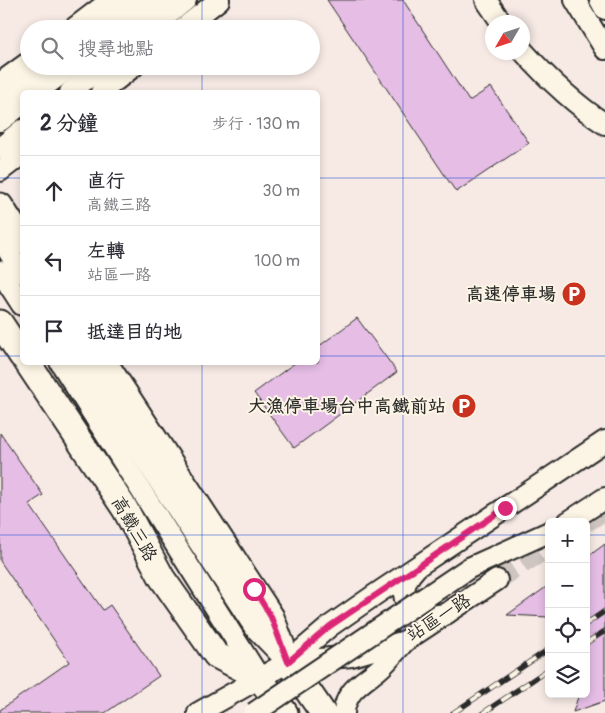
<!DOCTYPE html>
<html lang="zh-TW">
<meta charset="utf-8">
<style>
body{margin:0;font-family:Pangolin,"LXGW WenKai TC",sans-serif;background:#f2f2f3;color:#2b2b33}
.controls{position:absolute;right:15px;bottom:15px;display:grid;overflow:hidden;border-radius:8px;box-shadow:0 2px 8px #0003}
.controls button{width:45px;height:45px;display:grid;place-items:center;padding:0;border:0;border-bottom:1px solid #e1e1e2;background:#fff;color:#2b2b33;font:25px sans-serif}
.compass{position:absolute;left:485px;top:15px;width:45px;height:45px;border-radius:50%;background:#fff;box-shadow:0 2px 8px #0003;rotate:231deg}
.stop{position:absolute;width:15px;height:15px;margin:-11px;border:4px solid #db2777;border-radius:50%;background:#fff}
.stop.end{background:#db2777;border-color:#fff;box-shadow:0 1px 5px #0008}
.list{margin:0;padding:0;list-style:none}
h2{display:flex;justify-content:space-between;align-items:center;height:65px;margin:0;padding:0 20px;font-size:21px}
h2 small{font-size:16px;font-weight:400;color:#7c7c81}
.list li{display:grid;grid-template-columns:32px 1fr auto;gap:15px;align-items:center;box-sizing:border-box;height:70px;padding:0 20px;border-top:1px solid #e1e1e2}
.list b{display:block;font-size:19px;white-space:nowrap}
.list p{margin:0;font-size:16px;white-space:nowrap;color:#7c7c81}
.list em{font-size:16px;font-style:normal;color:#7c7c81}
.icon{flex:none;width:28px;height:28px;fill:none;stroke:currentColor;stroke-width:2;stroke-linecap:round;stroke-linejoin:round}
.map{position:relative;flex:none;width:605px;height:713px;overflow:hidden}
.search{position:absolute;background:#fff;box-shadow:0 2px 8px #0003;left:20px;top:20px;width:300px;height:55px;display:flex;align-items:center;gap:12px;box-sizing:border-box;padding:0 18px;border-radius:28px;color:#7c7c81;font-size:19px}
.panel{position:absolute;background:#fff;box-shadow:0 2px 8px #0003;left:20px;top:90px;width:300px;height:275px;border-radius:8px}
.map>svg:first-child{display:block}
.building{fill:#e5bde5;stroke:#2b2b2b}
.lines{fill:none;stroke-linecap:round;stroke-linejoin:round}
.minor-tunnel{stroke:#cec4c0;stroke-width:20;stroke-dasharray:20 10;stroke-linecap:butt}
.minor-casing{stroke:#2b2b2b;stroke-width:24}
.tertiary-casing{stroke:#2b2b2b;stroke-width:29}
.minor{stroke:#fcf5e5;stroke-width:20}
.tertiary{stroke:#fcf5e5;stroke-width:25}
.rail-casing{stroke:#2b2b2b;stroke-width:5.5}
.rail{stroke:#fcf5e5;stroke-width:4;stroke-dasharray:11;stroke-linecap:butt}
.minor-bridge-casing{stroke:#2b2b2b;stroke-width:24;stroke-linecap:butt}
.minor-bridge{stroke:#fcf5e5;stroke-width:20}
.route{stroke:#db2777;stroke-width:6}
.grid{fill:none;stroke:#1d4ed8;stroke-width:1;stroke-opacity:0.55}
.labels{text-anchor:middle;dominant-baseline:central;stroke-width:4;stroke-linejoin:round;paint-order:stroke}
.poi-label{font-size:18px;font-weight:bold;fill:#2b2b2b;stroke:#fcf5e5;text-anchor:end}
.street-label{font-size:18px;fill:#2b2b2b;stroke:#fcf5e5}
</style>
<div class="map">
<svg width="605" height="713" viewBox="0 0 605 713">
<rect width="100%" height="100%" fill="#f7eae5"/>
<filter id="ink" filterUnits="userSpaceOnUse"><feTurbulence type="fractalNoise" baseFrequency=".02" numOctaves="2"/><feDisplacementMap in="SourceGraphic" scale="10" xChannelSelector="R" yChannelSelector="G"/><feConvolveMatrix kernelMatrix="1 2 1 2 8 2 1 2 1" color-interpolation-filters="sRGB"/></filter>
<g filter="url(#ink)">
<g class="building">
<path d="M327,0H403L469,101L491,87L529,143L456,192Z"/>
<path d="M357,318L397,372L294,448L254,393L296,362H318V347Z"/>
<path d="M0,433L43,495L29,504L103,610L110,605L159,676L105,713H0V710L69,662L0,561Z"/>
<path d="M605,544V701L573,712L579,694H586L588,669L586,667V558Z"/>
<path d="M549,585V617L507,615Z"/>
</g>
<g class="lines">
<g class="minor-tunnel">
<path d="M586,522L605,510"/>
<path d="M497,580L549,547"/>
</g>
<defs>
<g id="minor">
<path d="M486,0L501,22"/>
<path d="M575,0L605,49"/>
<path d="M600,0L605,9"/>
<path d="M73,29L111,0"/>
<path d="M98,29L136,0"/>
<path d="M121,29L159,0"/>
<path d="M150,29L186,0"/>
<path d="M182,29L219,0"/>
<path d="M522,50C547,78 574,104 605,124"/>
<path d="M0,83L29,62"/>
<path d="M37,92L72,66"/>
<path d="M70,92L103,66"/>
<path d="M101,92L134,66"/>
<path d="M0,102L48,66"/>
<path d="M0,121L22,104"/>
<path d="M0,148L22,130"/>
<path d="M0,171L22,154"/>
<path d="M0,238L22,273"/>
<path d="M0,271L22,305"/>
<path d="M60,362L259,677"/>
<path d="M81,362L255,628L285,659"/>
<path d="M568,522L605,498"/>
<path d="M469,568L549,532"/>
<path d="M415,569C389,597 413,624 447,613"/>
<path d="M288,662L352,656L405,641L497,580"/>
<path d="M198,713L288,662L330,626L376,594L605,441"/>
<path d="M344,713C345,690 364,682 379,669C388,661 396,651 404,642"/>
</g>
<g id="tertiary">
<path d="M0,206L22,240"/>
<path d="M0,323L22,356"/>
<path d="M27,362L125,509L162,578L216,655L259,677L285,713"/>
<path d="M104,362L271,617L288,662L323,713"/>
</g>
</defs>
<use href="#minor" class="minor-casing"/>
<use href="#tertiary" class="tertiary-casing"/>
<use href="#minor" class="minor"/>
<use href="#tertiary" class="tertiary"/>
<defs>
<g id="rail">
<path d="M586,624L605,611"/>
<path d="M586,643L605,631"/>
<path d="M453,713L549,649"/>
<path d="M483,713L549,669"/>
</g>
</defs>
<use href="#rail" class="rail-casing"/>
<use href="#rail" class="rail"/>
<defs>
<path id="minor-bridge" d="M254,713L469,568"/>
</defs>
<use href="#minor-bridge" class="minor-bridge-casing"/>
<use href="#minor-bridge" class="minor-bridge"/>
</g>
</g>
<g class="lines" filter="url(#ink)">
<path class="route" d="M254,589L271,617L288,662L330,626L505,508"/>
</g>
<path class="grid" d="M202,0V29M403,0V713M202,66V92M0,178H22M318,178H605M0,356H22M318,356H605M202,362V713M0,535H549M586,535H605"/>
<defs>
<symbol id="parking-disc" viewBox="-11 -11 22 22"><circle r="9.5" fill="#c8321e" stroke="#fcf5e5"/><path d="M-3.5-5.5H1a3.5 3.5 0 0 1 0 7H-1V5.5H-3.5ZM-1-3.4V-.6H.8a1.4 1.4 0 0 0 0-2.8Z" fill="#fff"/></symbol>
</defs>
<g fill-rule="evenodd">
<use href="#parking-disc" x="560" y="280" width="28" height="28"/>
<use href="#parking-disc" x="450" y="392" width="28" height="28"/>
</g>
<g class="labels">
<g class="poi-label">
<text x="556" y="294">高速停車場</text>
<text x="446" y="406">大漁停車場台中高鐵前站</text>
</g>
<g class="street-label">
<text transform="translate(134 529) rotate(60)">高鐵三路</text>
<text transform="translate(439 618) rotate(-33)">站區一路</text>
</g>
</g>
</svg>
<div class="controls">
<button>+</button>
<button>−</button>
<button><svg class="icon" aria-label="locate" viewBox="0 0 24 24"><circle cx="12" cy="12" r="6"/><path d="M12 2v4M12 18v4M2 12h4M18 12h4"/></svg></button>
<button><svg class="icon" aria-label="layers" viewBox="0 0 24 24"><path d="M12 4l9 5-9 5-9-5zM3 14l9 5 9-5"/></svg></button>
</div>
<svg class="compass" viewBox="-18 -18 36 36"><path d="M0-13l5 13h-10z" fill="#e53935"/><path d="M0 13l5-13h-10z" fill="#7c7c81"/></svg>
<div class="stop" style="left:254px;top:589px"></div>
<div class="stop end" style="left:505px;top:508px"></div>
<div class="search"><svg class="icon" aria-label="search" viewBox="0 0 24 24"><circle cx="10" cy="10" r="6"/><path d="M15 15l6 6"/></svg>搜尋地點</div>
<section class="panel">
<h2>2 分鐘<small>步行 · 130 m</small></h2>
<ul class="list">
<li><svg class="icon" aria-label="ahead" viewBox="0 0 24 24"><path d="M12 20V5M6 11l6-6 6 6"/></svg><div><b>直行</b><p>高鐵三路</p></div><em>30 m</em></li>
<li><svg class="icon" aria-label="left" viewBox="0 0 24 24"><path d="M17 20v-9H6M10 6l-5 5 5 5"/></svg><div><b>左轉</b><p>站區一路</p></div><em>100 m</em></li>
<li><svg class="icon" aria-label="arrive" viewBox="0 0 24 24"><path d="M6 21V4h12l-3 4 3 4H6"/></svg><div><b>抵達目的地</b></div></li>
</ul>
</section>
</div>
